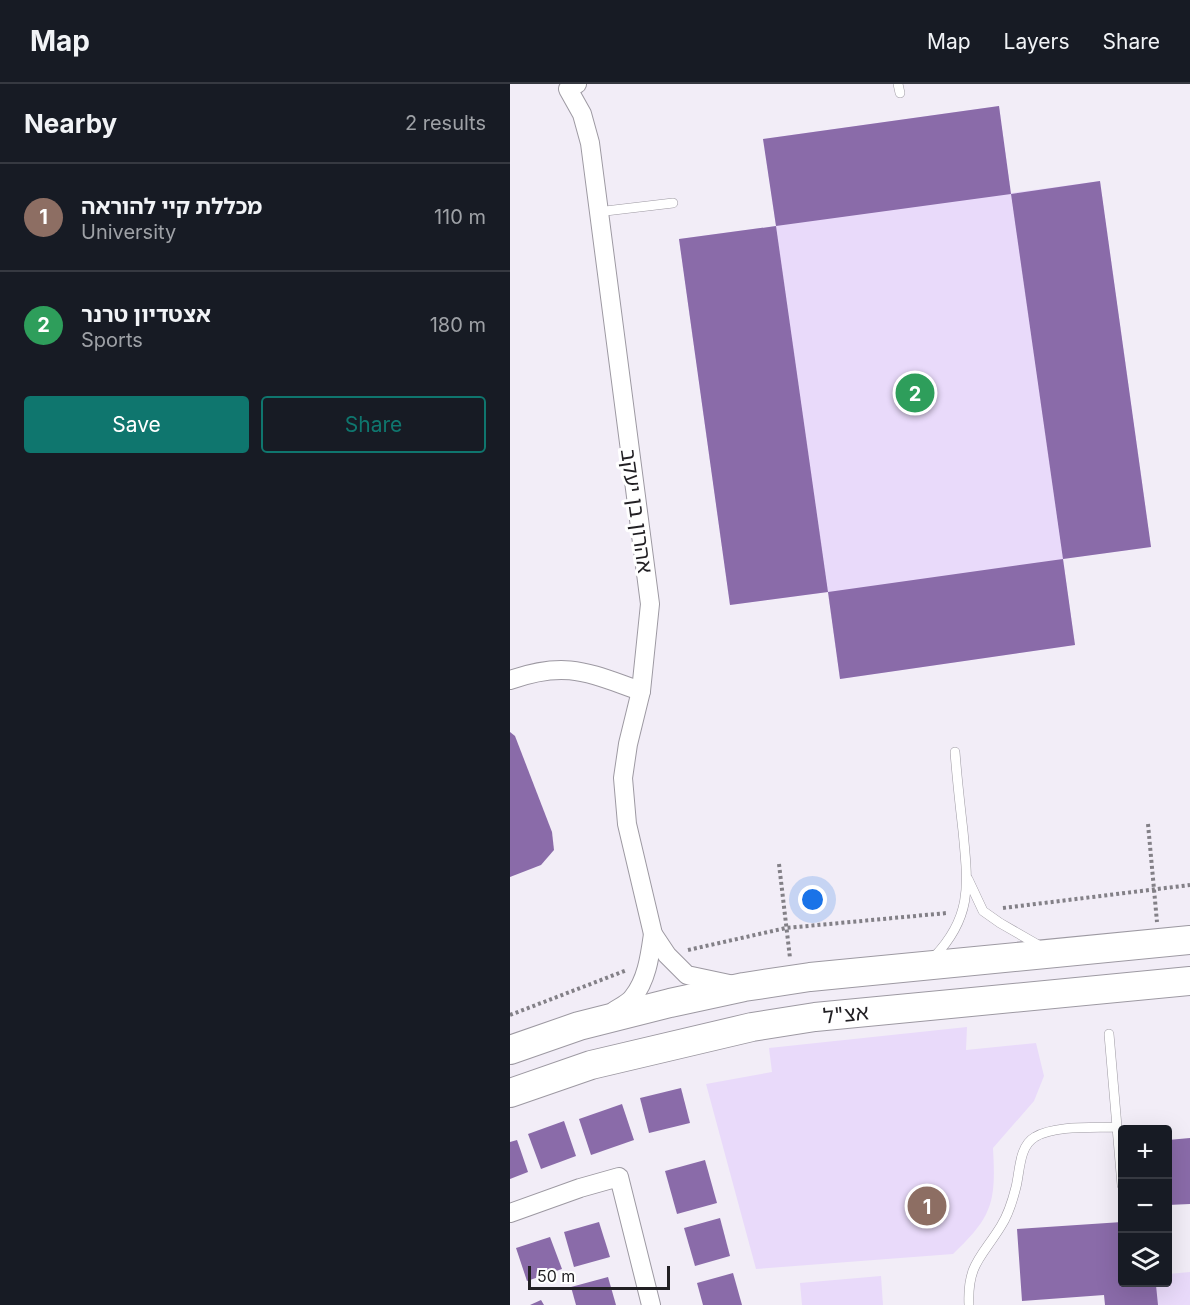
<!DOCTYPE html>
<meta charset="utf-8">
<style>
body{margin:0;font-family:Inter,"Noto Sans Hebrew",sans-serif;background:#242831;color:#f1f3f6}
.controls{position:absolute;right:18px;bottom:18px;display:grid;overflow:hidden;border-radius:6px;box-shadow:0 6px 24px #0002}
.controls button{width:54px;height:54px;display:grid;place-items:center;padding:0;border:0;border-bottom:2px solid #363941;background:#171b24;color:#f1f3f6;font:30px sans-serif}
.scale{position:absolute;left:18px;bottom:15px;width:142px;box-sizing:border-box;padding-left:6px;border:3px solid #211f23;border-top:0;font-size:16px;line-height:21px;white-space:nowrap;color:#211f23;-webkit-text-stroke:4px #fff;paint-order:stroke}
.you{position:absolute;left:303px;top:816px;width:21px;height:21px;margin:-15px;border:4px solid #fff;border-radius:50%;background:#1a73e8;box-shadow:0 0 0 9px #1a73e833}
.badge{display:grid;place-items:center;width:39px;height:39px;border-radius:50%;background:#0f766e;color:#fff;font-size:20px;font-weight:700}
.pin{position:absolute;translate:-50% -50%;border:3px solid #fff;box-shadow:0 2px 6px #0006}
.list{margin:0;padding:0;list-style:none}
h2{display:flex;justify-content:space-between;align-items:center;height:78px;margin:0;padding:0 24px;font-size:26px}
h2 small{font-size:20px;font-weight:400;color:#9ea1a6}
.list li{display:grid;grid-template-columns:39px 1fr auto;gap:18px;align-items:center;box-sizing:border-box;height:108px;padding:0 24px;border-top:2px solid #363941}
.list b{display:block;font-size:22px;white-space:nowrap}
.list p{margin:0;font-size:20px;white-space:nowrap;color:#9ea1a6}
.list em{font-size:20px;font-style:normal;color:#9ea1a6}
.actions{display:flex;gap:12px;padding:18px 24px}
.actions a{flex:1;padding:14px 0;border:2px solid #0f766e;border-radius:6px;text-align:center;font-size:21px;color:#0f766e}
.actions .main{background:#0f766e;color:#fff}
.icon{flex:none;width:33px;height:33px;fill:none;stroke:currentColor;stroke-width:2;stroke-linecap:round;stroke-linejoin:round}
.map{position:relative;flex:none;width:680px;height:1221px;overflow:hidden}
header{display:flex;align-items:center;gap:36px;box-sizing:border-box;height:84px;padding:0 30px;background:#171b24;border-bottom:2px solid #363941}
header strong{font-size:28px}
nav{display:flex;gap:33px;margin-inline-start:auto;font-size:21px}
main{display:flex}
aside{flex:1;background:#171b24}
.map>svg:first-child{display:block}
.green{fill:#e9dafa}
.building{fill:#8a6ba9}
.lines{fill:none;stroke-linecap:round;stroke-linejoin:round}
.service-casing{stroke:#9d99a2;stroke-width:10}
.minor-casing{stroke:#9d99a2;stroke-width:20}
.primary-casing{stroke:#9d99a2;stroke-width:30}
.path{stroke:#838087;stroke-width:4;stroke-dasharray:3 3;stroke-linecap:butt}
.service{stroke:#fff;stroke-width:9}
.minor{stroke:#fff;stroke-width:18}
.primary{stroke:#fff;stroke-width:28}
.labels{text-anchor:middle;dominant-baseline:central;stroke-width:6;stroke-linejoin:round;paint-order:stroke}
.street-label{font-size:21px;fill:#211f23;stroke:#fff}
</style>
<header>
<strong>Map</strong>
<nav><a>Map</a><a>Layers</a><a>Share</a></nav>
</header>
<main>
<aside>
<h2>Nearby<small>2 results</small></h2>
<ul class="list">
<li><span class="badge" style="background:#8d6e63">1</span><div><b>מכללת קיי להוראה</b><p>University</p></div><em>110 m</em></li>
<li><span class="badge" style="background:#2e9e5b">2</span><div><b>אצטדיון טרנר</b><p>Sports</p></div><em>180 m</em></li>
</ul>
<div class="actions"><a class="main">Save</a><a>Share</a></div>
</aside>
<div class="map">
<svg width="680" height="1221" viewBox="0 0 680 1221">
<rect width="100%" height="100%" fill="#f2edf7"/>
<g class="green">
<path d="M489,22L501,109L590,97L641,463L553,475L565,561L330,595L318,508L220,521L169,155L266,142L253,55Z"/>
<path d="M457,943L456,966L526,959L534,992L524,1017L483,1064C486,1118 483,1132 443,1170L246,1185L196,1000L262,988L259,964Z"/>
<path d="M680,1188V1221H643L641,1199L658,1198V1190Z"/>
<path d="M371,1192L373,1221H292L290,1199Z"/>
</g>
<g class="building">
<path d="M489,22L501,110L266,142L253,55Z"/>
<path d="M590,97L641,463L553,475L501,110Z"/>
<path d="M266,142L318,508L220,521L169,155Z"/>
<path d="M553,475L565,561L330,595L318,508Z"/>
<path d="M0,648L5,652L42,748L44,766L31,781L0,793Z"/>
<path d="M171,1004L180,1039L139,1049L130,1014Z"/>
<path d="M112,1020L124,1056L81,1071L69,1035Z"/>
<path d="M54,1037L66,1072L31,1085L18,1050Z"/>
<path d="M680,1054V1120L658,1121V1056Z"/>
<path d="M7,1056L18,1088L0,1095V1058Z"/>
<path d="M195,1076L207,1119L167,1130L155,1087Z"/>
<path d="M210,1134L220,1172L185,1182L174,1144Z"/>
<path d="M89,1138L100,1173L64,1183L54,1148Z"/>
<path d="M612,1138V1198H619V1203L646,1201L648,1221H595L594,1211L512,1217L507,1145Z"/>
<path d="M40,1153L52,1185L17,1197L6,1164Z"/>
<path d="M223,1189L232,1221H193L187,1199Z"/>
<path d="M98,1193L106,1221H66L61,1203Z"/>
<path d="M31,1216L34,1221H20Z"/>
</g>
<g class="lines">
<defs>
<g id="service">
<path d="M388,0L390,9"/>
<path d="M87,128L163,119"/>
<path d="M458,795L473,827L490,839L530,862"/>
<path d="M424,873C463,832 458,800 453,747C450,721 447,694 445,668"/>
<path d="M599,950L612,1101"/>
<path d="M459,1221C457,1180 472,1173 491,1142C498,1131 503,1115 506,1103C510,1087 509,1062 525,1053C545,1041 584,1044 607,1043"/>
</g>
<g id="minor">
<path d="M67,0L58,5L72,30L80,59L140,520L131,607L118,660L113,694L117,740L143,850L157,871L177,891L224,901"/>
<path d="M0,596C57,576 78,589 131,607"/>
<path d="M104,927C110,923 119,919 123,913C137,896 140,871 143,850"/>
<path d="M0,1129L70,1104L109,1093L141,1221"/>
</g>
<g id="primary">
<path d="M0,966L69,942L160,919L234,903L300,893L680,856"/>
<path d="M0,1009L81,981L242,943L305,933L680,897"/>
</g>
</defs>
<use href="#service" class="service-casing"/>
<use href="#minor" class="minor-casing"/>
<use href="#primary" class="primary-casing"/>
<g class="path">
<path d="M638,740L647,838"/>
<path d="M269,780L280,874"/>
<path d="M493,824L680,801"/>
<path d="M178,866L276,844L437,829"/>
<path d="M0,931L117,886"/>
</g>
<use href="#service" class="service"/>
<use href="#minor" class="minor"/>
<use href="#primary" class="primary"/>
</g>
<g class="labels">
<g class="street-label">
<text transform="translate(127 427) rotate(82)">אהרון בן יעקב</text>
<text transform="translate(336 930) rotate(-6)">אצ"ל</text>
</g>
</g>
</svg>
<div class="controls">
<button>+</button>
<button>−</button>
<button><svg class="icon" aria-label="layers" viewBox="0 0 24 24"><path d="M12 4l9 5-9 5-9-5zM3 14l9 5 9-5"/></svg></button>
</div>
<div class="scale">50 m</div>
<div class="you"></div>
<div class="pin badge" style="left:417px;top:1122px;background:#8d6e63">1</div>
<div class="pin badge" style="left:405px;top:309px;background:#2e9e5b">2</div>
</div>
</main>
